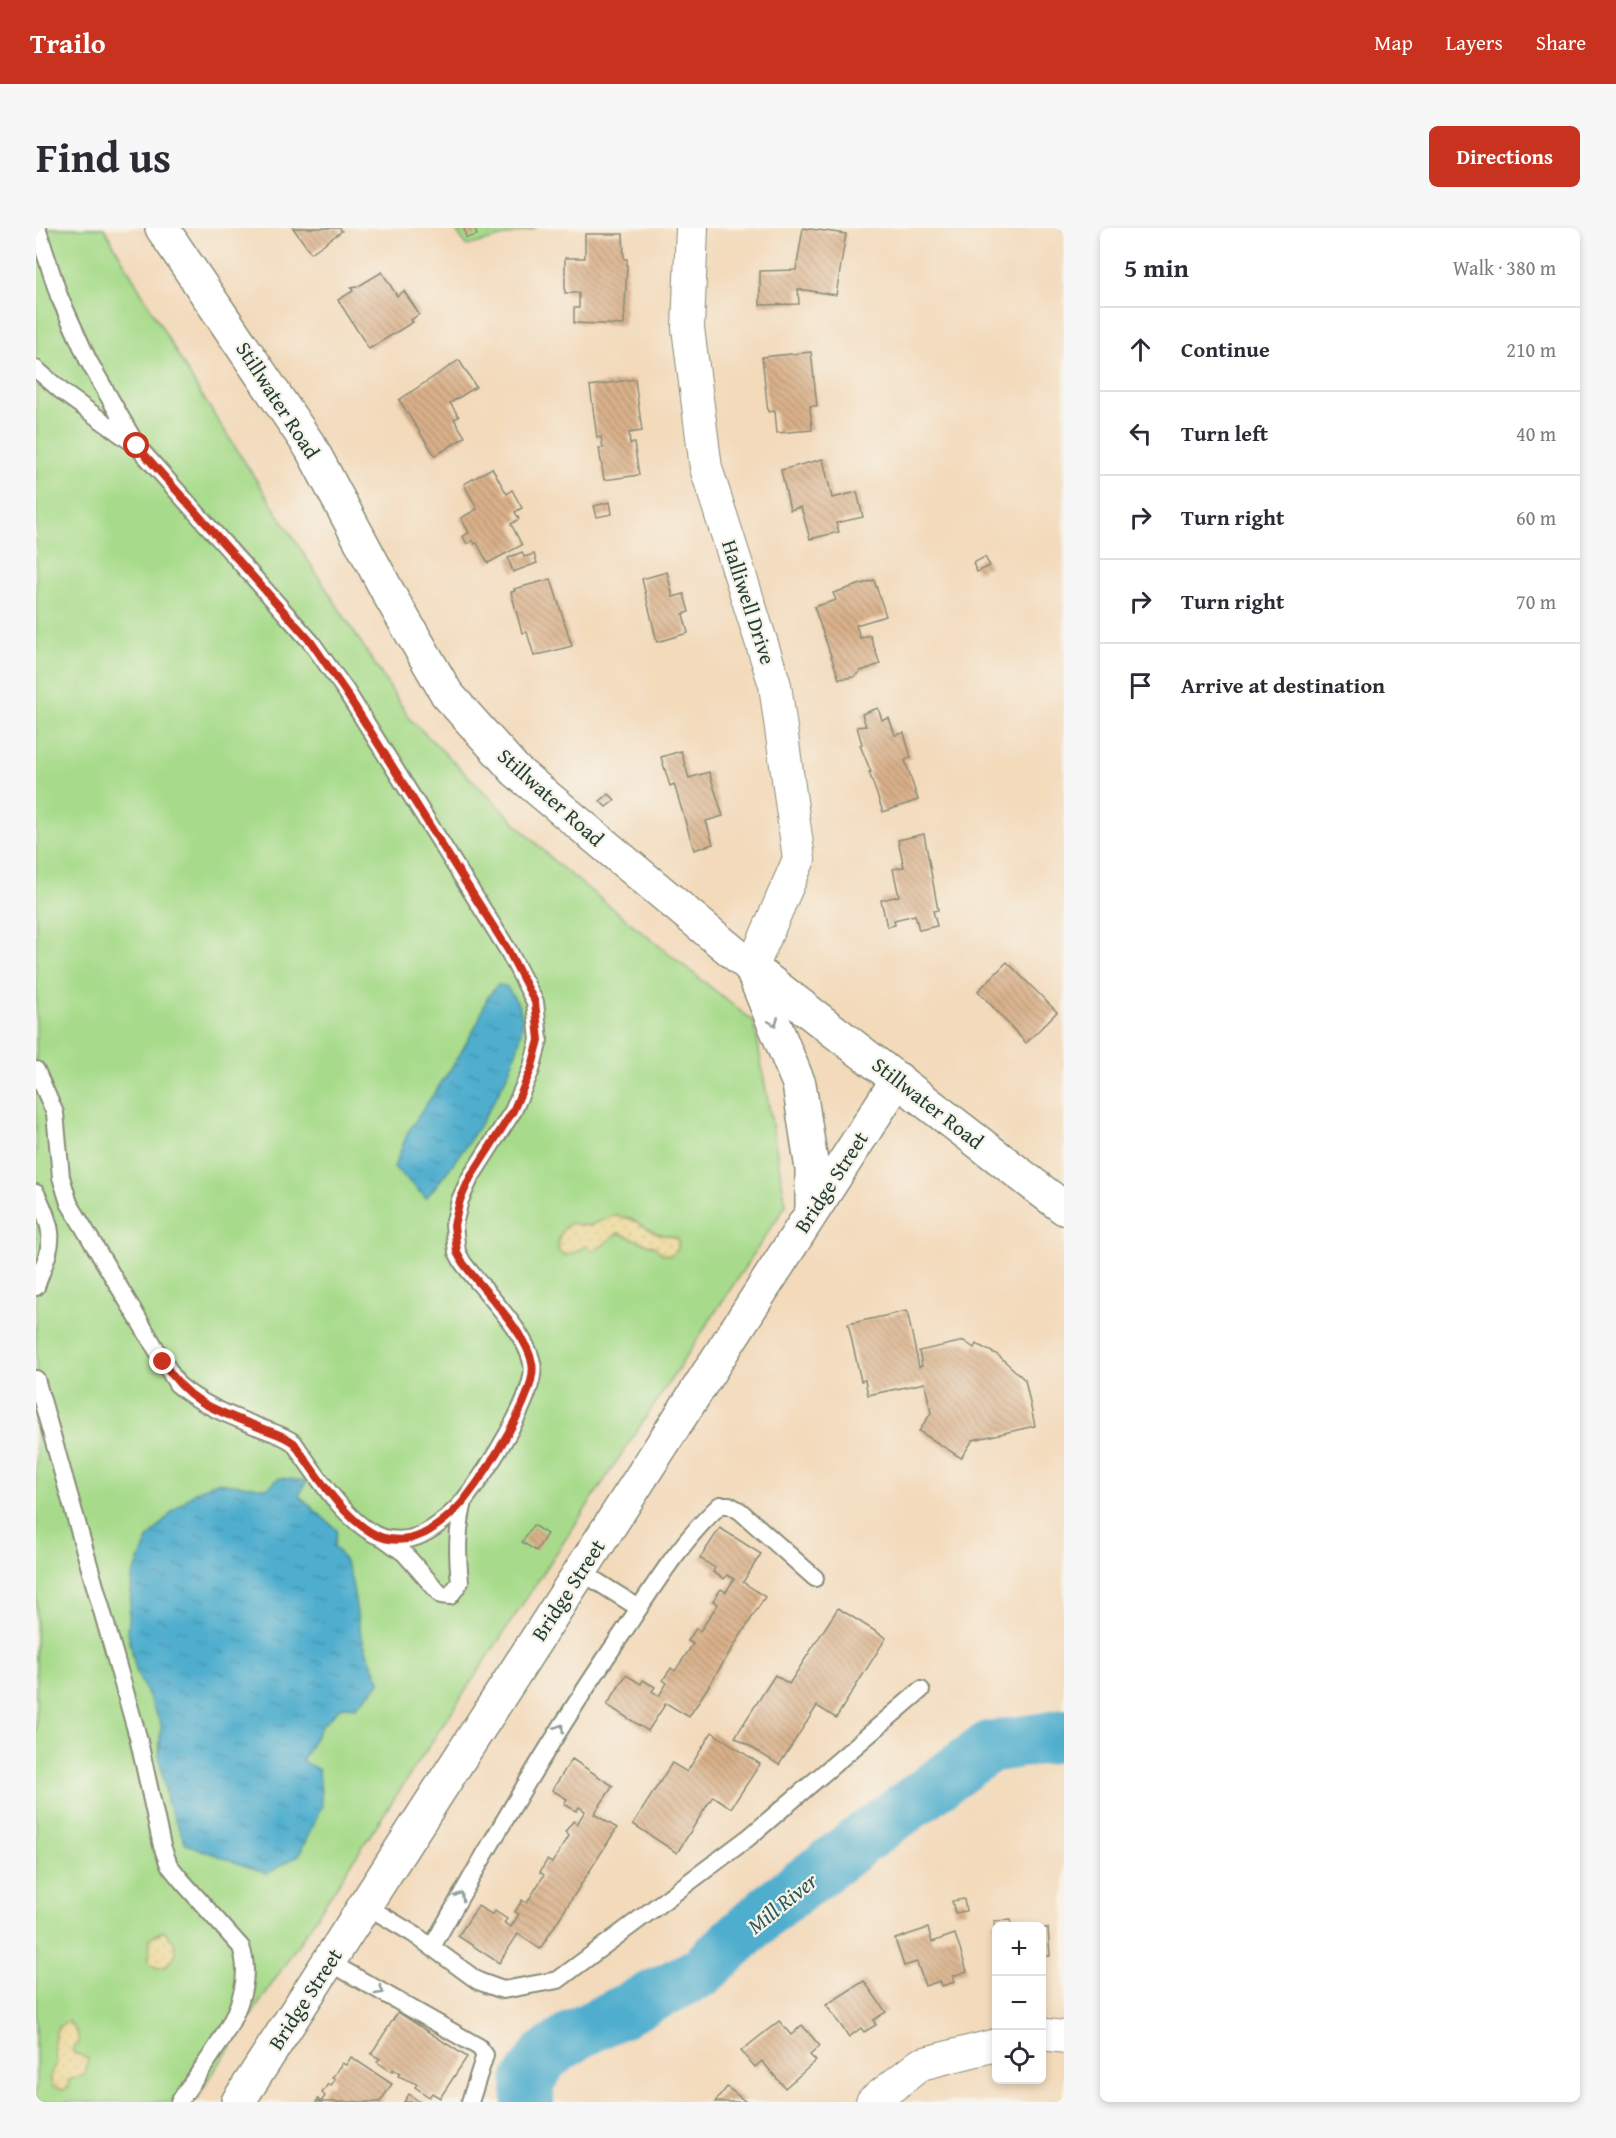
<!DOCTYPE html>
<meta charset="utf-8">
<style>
body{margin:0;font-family:"Gentium Book Plus",serif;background:#f7f7f7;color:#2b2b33}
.controls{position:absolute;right:18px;bottom:18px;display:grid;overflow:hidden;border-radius:9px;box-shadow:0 3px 9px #0003}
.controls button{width:54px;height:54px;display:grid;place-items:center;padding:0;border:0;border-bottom:2px solid #e1e1e2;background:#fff;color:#2b2b33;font:30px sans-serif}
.stop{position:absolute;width:18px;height:18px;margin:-14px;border:4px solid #c8321e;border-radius:50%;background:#fff}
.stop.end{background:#c8321e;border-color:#fff;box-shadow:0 2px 6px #0008}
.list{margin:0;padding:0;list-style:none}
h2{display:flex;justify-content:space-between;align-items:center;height:78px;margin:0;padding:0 24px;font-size:26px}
h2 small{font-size:20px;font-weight:400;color:#7c7c81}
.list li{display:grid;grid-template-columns:39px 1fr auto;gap:18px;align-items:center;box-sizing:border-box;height:84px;padding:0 24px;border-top:2px solid #e1e1e2}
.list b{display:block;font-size:22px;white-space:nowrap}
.list em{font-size:20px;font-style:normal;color:#7c7c81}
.icon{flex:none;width:33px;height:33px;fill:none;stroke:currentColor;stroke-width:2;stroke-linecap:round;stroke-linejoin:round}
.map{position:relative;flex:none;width:1028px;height:1874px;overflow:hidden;border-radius:9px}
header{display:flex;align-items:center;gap:36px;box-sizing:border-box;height:84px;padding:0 30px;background:#c8321e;color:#fff}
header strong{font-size:28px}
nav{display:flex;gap:33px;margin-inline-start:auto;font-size:21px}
.intro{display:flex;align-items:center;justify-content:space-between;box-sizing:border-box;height:144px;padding:0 36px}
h1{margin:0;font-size:42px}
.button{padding:15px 27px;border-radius:9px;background:#c8321e;color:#fff;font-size:21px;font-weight:700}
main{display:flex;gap:36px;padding:0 36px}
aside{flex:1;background:#fff;border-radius:9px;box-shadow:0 3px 9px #0003}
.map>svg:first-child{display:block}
.grass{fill:#a7db8b;stroke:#638c60;stroke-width:1.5}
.sand{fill:url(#sand-dots);stroke:#868c69;stroke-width:1.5}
.park{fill:url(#park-crowns);stroke:#638c60;stroke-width:1.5}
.water{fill:url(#water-ripples);stroke:#377681;stroke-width:1.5}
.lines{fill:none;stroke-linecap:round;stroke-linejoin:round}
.river{stroke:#4faece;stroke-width:52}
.building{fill:url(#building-back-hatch)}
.service-casing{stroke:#898c78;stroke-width:20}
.minor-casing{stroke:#898c78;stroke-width:34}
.secondary-casing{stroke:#898c78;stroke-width:36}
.service{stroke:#fff;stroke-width:16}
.minor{stroke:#fff;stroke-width:32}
.secondary{stroke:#fff;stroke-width:33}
.oneway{stroke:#8f9e9a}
.route{stroke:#c8321e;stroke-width:8}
.labels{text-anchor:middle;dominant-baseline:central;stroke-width:4.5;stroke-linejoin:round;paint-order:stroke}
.street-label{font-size:21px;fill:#1f3d34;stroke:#f7f3e8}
.water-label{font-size:22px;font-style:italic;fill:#2b595a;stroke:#f7f3e8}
</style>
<header>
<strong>Trailo</strong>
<nav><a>Map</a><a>Layers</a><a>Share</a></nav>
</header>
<div class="intro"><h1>Find us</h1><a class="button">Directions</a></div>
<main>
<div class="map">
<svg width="1028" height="1874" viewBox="0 0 1028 1874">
<defs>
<pattern id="sand-dots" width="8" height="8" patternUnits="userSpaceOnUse" patternTransform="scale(1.5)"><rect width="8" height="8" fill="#eeda9e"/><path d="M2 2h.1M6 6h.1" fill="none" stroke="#ccbc89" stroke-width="1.8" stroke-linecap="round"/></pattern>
<pattern id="park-crowns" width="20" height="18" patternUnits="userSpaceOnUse" patternTransform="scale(1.5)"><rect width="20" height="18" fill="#a7db8b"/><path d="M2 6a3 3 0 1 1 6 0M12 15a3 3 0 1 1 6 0" fill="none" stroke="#8fbd79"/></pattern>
<pattern id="water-ripples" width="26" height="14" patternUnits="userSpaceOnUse" patternTransform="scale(1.5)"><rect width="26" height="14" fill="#4faece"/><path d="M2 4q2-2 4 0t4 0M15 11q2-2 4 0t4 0" fill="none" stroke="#418fa8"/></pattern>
<pattern id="building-back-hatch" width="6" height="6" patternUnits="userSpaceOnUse" patternTransform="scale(1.5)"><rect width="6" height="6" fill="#dab18a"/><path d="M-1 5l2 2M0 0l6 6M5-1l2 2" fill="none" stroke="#b09172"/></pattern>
</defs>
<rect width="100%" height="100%" fill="#f7f3e8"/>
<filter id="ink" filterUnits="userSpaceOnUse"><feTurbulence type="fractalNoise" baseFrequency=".0167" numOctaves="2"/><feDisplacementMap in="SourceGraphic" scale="12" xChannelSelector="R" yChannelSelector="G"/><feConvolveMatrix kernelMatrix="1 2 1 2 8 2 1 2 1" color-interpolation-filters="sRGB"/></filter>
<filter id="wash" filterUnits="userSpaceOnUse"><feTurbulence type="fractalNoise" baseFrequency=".008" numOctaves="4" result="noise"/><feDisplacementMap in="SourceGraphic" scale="24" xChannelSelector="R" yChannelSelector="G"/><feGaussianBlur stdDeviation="1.35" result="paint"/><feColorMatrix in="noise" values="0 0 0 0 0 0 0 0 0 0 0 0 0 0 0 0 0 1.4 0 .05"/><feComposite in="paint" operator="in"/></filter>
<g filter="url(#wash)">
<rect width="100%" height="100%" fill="#f3dabb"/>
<path class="grass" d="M0,0H68L161,160L374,491L520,635L718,794L750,977L158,1874H0Z"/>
<g class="sand">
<path d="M577,988C596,988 602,996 618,1004C626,1008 634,1006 642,1011V1021L635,1027L626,1026L619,1019L583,1005C572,1009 570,1020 556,1022L550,1018L530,1028L522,1022C522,1009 524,1003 534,995L553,998Z"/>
<path d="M128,1702L139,1716L140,1726L129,1739L122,1740L113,1735L114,1710Z"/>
<path d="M32,1793C39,1800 42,1805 43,1815L37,1820V1824L52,1831L49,1847L32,1852L33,1858L27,1862L17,1859C13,1850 14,1843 21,1835C17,1820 14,1800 32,1793Z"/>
</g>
<path class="park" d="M418,0H500L431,18Z"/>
<g class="water">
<path d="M461,757L470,758C477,768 485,778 486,790C488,842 423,931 390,970L358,939L373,902L420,833L442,794L451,770Z"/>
<path d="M243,1250L271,1253L263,1268L301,1302L298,1319C320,1340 317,1373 324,1402C329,1421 336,1437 345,1454L320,1479L306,1478L286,1497L266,1533L283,1542L286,1578L263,1627L231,1646L150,1616L132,1577L123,1527L125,1496L100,1443L92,1405L96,1350L112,1311L137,1283L159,1264L181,1254L231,1260Z"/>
</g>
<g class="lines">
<path class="river" d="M492,1874V1854L508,1829L541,1806L665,1744L732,1682L829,1609L953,1519L1028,1507"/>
</g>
<g id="blocks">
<g class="building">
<path d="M257,0H303L306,3L275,25Z"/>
<path d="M428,0H439L441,7L430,10Z"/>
<path d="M767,0L810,6L800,67L762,61L763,76L724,77V43L760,42Z"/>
<path d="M549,6H587L588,31H591V36L588,97L538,95V80H543V65H529V30H549Z"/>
<path d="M346,44L361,68L368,63L383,86L375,92L377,94L333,121L302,72L317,63L315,60L321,59Z"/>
<path d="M775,124L781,178H774L776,202L741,205L739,183L732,184L726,129Z"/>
<path d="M423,132L440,159L414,175L423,189L418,191L429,209L399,228L363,172Z"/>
<path d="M599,151L606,203L593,205L594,216L598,215L603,247L568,252L563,220H567L565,209L561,210L554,158Z"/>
<path d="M787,231L796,270L821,264L827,289L800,295L803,304L774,311L765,279L754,282L745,242Z"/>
<path d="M456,240L471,266L476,262L486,280L479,284L483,291L475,296L486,317L452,335L441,315L439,316L437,312L431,316L427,308L433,305L425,290L441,281L428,256Z"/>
<path d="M574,274L576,286L561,289L558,278Z"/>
<path d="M486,324L488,329L498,326L501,335L477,344L472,330Z"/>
<path d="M949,329L954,338L941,344L937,335Z"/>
<path d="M631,344L637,369L648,366L653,384L647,386L652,405L621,414L606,351Z"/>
<path d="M515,351L536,418L498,428L491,404L486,405L475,364L479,363L478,361Z"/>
<path d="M838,352L850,388L820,397L824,410L834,407L844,436L825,443L818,449L803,451L778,379L800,372L797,365Z"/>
<path d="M842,480L846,492L853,490L859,507L868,505L875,530L869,532L882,572L847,584L833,544H835L824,517L826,516L821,499L830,498L826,486Z"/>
<path d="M645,523L653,550L673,544L687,588L670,593L677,616L658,622L638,556L634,558L625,529Z"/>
<path d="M573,566L579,572L570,579L564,573Z"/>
<path d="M888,606L902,682L897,683L901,698L883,702L879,687L858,692L859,697L851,699L845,672L863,668L857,641L868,639L862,612Z"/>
<path d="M971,734L1021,784L990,815L942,763Z"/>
<path d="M871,1083L883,1139L886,1138L883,1123L928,1113L938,1120L940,1116L962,1127L989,1152L999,1198L937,1212L925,1230L883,1203L895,1185L889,1155L832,1167L829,1152L825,1153L812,1096Z"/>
<path d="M497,1297L511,1306L500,1323L486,1314Z"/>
<path d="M684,1300L725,1326L707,1354L729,1369L653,1489L630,1475L612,1503L571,1477L590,1447L605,1456L607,1452L619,1459L616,1463L623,1468L631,1455L627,1452L635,1440L639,1443L657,1416L652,1413L660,1400L664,1403L682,1376L677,1373L685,1361L690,1364L698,1351L691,1347L688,1351L677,1344L679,1340L664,1330Z"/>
<path d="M802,1380L850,1410L800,1490L781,1478L743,1537L699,1509L739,1447L753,1456Z"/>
<path d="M676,1504L724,1536L695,1580L677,1568L641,1625L597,1596L636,1535L651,1544Z"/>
<path d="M536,1531L577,1558L558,1586L581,1600L504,1721L482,1706L463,1735L422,1708L442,1678L457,1687L459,1683L471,1691L468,1695L475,1699L483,1686L479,1684L486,1672L491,1675L508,1647L504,1644L511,1632L516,1635L533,1608L529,1604L537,1593L541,1596L549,1583L543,1579L540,1583L528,1576L531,1571L516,1562Z"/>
<path d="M928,1671L930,1683L919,1685L916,1673Z"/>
<path d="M975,1692L976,1698H960L959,1703L958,1693Z"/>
<path d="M892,1700L896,1714L919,1706L931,1743L917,1748L919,1754L906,1758L904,1753L889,1758L881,1734L868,1738L859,1711Z"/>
<path d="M1005,1700H1012L1014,1728H1005Z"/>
<path d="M828,1753L850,1784L837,1792L840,1797L828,1804L825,1800L813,1809L790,1777Z"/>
<path d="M362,1784L431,1829L404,1870L396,1865L393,1869L379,1859L381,1856L362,1848L364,1845L357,1841L356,1844L341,1834L344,1831L335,1826Z"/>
<path d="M743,1793L755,1807L766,1797L784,1818L774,1827L780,1833L749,1860L726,1833L719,1839L705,1823Z"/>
<path d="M315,1829L356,1856L344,1874H280L282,1871L285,1874L289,1868L286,1865L292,1856L295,1858L299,1851L296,1850L306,1835L310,1837Z"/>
<path d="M691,1859L710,1874H679Z"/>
<path d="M373,1866L384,1874H368Z"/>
</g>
</g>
</g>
<g filter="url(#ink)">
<use href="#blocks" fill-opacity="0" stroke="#898c78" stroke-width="1.5"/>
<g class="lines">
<defs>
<g id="service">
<path d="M0,141L29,166L101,218L52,132L23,68L1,0"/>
<path d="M0,842L19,885L25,949L33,975L141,1156C164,1176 192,1187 220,1198C234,1204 246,1206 258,1215C278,1244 313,1300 348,1310C361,1313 375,1312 387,1306C400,1300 421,1282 429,1271C448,1247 503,1164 496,1135C490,1104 446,1061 427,1035L421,1024L418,997L424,972L434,950L477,883L495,842L503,812L499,774L472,722L310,463L275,414L101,218"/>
<path d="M0,965C22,1010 16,1014 0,1059"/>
<path d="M0,1151L102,1509L126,1618L133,1637L146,1653L205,1719C224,1773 171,1831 143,1874"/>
<path d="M349,1311L368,1325L405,1367L414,1368L424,1354C421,1325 421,1301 428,1273"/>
<path d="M544,1343L603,1380"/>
<path d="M329,1677L379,1707L442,1753L467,1762L522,1752L712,1610L885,1462"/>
<path d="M396,1719C456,1612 518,1505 588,1403C617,1359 645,1313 684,1277H693L704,1283L779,1350"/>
<path d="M293,1734L443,1819L449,1827L434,1874"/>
</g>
<g id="minor">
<path d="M656,0L652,100L670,240L739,457L763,631L716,740"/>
<path d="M1005,1806L1028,1809"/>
<path d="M836,1874L885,1836L960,1817"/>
</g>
<g id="secondary">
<path d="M126,0L275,220L354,368L411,466L480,543L716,740L1028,980"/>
<path d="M716,742L763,856L776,941V983"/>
<path d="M202,1874L862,851"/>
</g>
</defs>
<use href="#service" class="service-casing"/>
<use href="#minor" class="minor-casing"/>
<use href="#secondary" class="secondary-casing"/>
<use href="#service" class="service"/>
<use href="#minor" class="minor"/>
<use href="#secondary" class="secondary"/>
</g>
<defs><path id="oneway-chevron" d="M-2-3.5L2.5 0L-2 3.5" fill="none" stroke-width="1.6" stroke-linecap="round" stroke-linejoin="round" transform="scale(1.5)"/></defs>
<g class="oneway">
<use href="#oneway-chevron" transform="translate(738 794) rotate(68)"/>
<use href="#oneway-chevron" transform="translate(524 1500) rotate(-59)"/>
<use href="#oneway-chevron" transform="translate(424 1668) rotate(-61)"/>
<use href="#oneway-chevron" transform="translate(344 1763) rotate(30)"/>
</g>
</g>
<g class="lines" filter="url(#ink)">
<path class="route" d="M101,218L275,414L309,463L472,722L499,774L503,812L495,842L477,883L434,950L424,972L418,997L421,1024L427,1035C446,1061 490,1104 496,1135C503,1164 448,1247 429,1271C421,1282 400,1300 387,1306C375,1312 361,1313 348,1310C313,1300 278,1244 258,1215C246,1206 234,1204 220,1198C178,1182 152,1174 127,1134"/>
</g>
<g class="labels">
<g class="street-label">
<text transform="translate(242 172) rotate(57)">Stillwater Road</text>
<text transform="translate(713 374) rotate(72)">Halliwell Drive</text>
<text transform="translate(515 569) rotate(42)">Stillwater Road</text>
<text transform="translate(892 875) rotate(38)">Stillwater Road</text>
<text transform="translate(795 954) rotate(-57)">Bridge Street</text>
<text transform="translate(532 1362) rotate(-57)">Bridge Street</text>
<text transform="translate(269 1771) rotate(-57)">Bridge Street</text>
</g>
<g class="water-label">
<text transform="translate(746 1675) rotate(-39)">Mill River</text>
</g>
</g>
</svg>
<div class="controls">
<button>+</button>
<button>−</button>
<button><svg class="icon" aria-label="locate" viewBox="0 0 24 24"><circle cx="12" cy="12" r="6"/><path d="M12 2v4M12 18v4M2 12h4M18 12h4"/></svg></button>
</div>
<div class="stop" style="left:101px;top:218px"></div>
<div class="stop end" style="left:127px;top:1134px"></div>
</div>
<aside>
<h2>5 min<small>Walk · 380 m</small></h2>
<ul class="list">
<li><svg class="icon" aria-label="ahead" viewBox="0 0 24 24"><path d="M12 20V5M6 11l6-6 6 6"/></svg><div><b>Continue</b></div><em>210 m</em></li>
<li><svg class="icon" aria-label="left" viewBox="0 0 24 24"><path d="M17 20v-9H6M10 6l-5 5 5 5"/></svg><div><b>Turn left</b></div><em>40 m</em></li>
<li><svg class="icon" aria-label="right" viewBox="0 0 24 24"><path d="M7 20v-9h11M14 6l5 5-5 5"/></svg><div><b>Turn right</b></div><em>60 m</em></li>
<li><svg class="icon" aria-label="right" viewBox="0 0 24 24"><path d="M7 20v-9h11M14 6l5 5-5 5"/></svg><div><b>Turn right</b></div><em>70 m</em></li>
<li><svg class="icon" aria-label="arrive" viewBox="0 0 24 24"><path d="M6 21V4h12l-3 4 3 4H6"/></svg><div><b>Arrive at destination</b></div></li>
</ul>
</aside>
</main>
